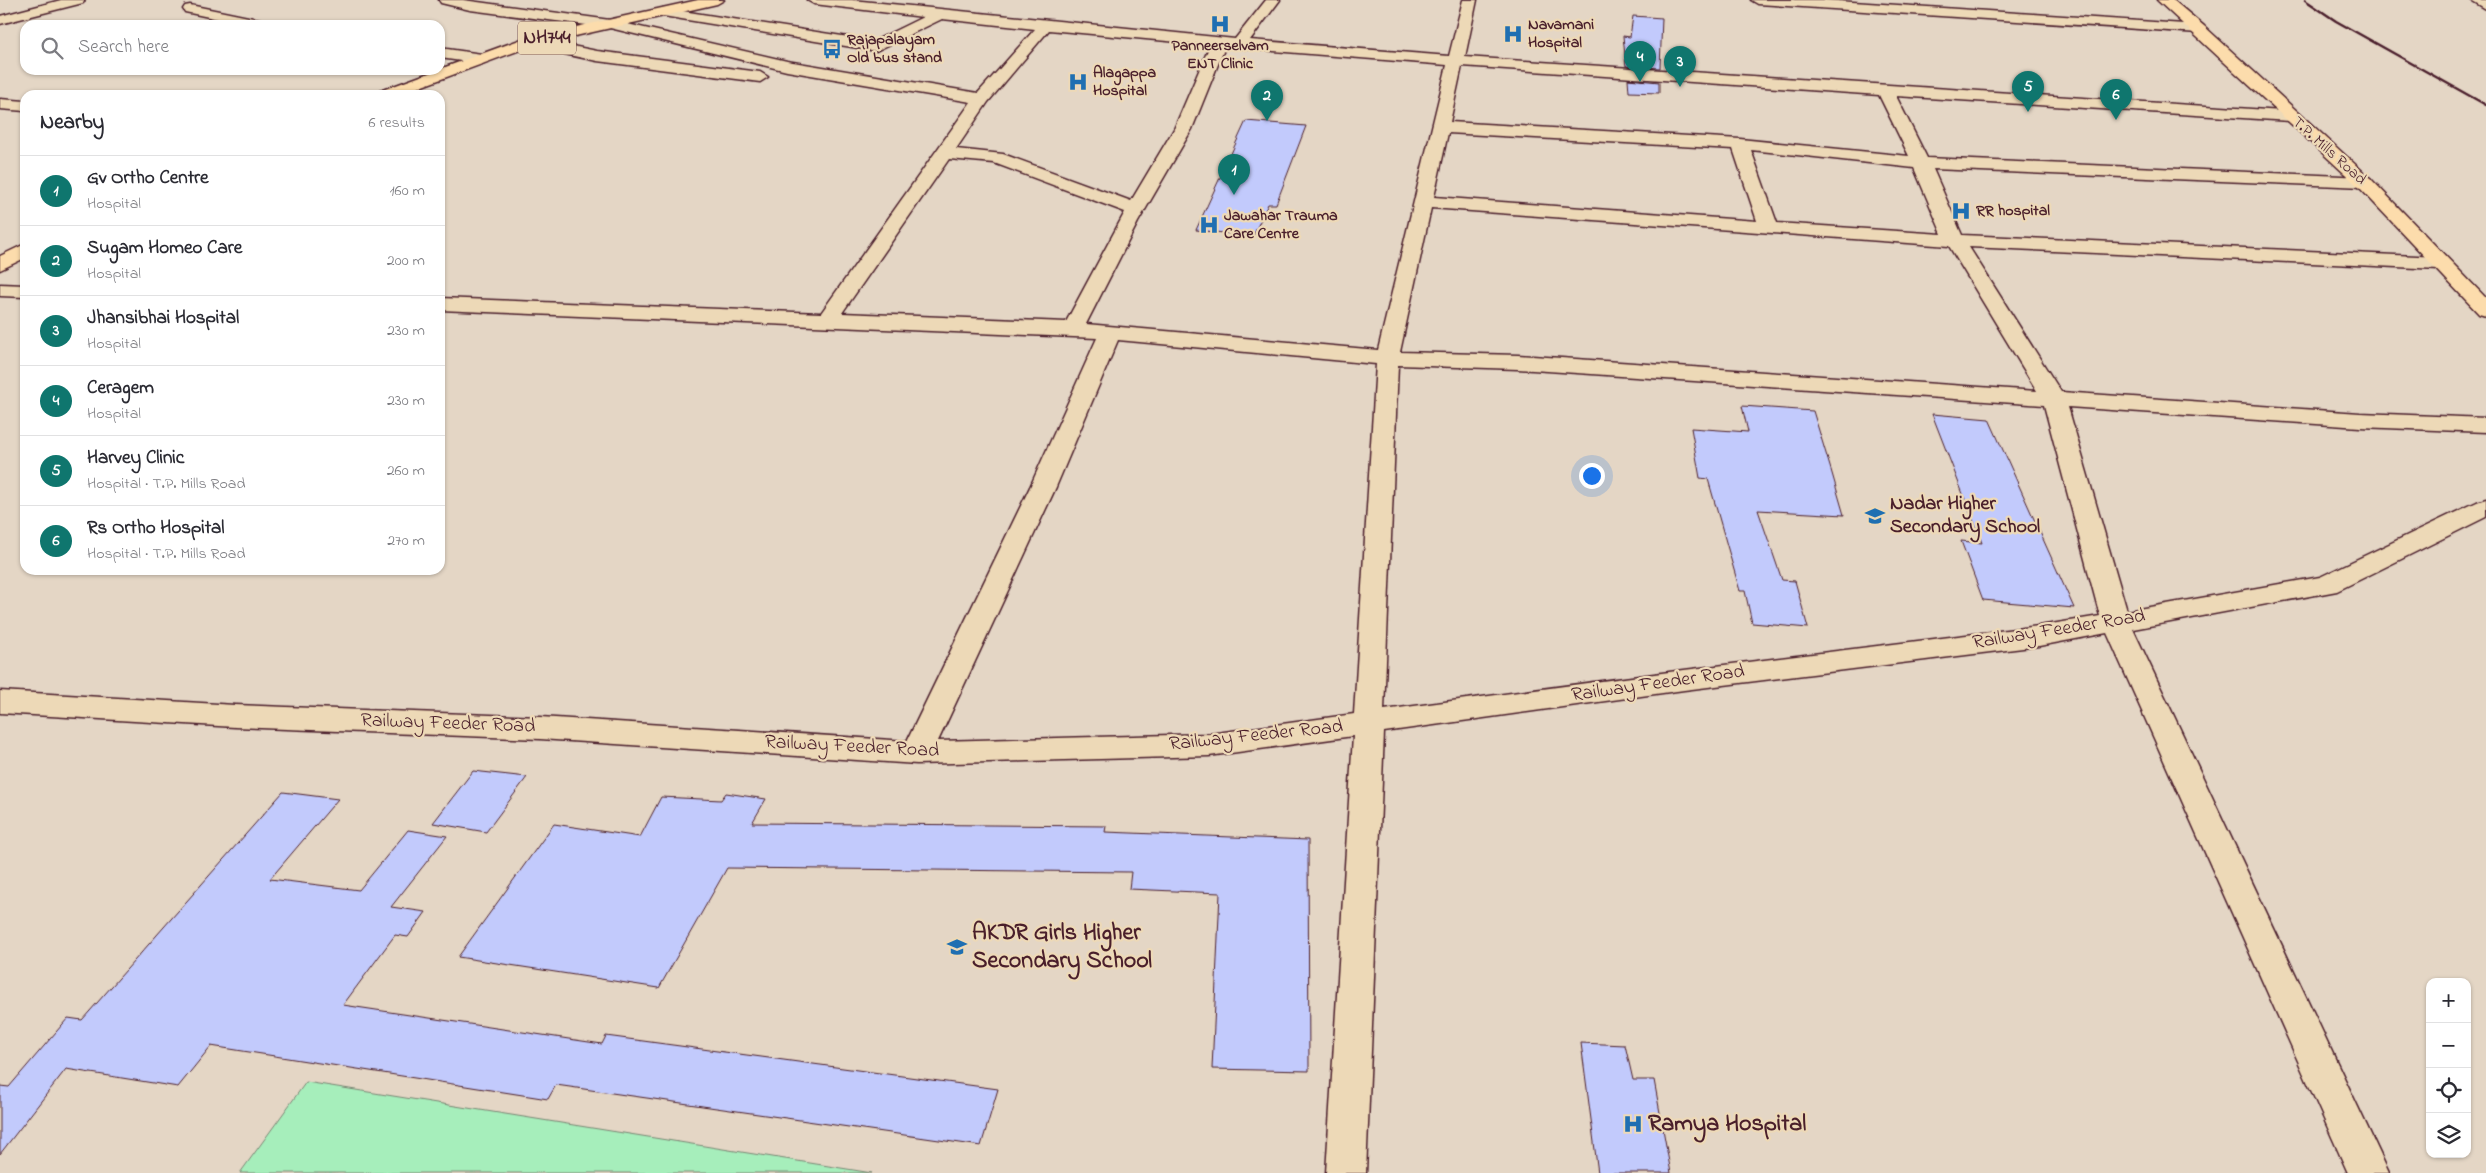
<!DOCTYPE html>
<meta charset="utf-8">
<style>
body{margin:0;font-family:"Indie Flower",sans-serif;background:#f7f7f7;color:#2b2b33}
.controls{position:absolute;right:15px;bottom:15px;display:grid;overflow:hidden;border-radius:10px;box-shadow:0 1px 4px #0004}
.controls button{width:45px;height:45px;display:grid;place-items:center;padding:0;border:0;border-bottom:1px solid #e1e1e2;background:#fff;color:#2b2b33;font:25px sans-serif}
.you{position:absolute;left:1591px;top:475px;width:18px;height:18px;margin:-12px;border:4px solid #fff;border-radius:50%;background:#1a73e8;box-shadow:0 0 0 8px #1a73e833}
.badge{display:grid;place-items:center;width:32px;height:32px;border-radius:50%;background:#0f766e;color:#fff;font-size:16px;font-weight:700}
.pin{position:absolute;translate:-50% -41px;filter:drop-shadow(0 1px 2px #0008)}
.pin::after{content:'';position:absolute;top:26px;width:18px;height:15px;background:inherit;clip-path:polygon(0 0,100% 0,50% 100%)}
.list{margin:0;padding:0;list-style:none}
h2{display:flex;justify-content:space-between;align-items:center;height:65px;margin:0;padding:0 20px;font-size:21px}
h2 small{font-size:16px;font-weight:400;color:#7c7c81}
.list li{display:grid;grid-template-columns:32px 1fr auto;gap:15px;align-items:center;box-sizing:border-box;height:70px;padding:0 20px;border-top:1px solid #e1e1e2}
.list b{display:block;font-size:19px;white-space:nowrap}
.list p{margin:0;font-size:16px;white-space:nowrap;color:#7c7c81}
.list em{font-size:16px;font-style:normal;color:#7c7c81}
.icon{flex:none;width:28px;height:28px;fill:none;stroke:currentColor;stroke-width:2;stroke-linecap:round;stroke-linejoin:round}
.map{position:relative;flex:none;width:2486px;height:1173px;overflow:hidden}
.search{position:absolute;background:#fff;box-shadow:0 1px 4px #0004;left:20px;top:20px;width:425px;height:55px;display:flex;align-items:center;gap:12px;box-sizing:border-box;padding:0 18px;border-radius:15px;color:#7c7c81;font-size:19px}
.panel{position:absolute;background:#fff;box-shadow:0 1px 4px #0004;left:20px;top:90px;width:425px;height:485px;border-radius:15px}
.map>svg:first-child{display:block}
.green{fill:#a6eebb;stroke:#788673}
.building{fill:#c2cafc;stroke:#4a1f2b}
.lines{fill:none;stroke-linecap:round;stroke-linejoin:round}
.minor-casing{stroke:#4a1f2b;stroke-width:3}
.major-casing{stroke:#4a1f2b;stroke-width:3}
.highway-casing{stroke:#4a1f2b;stroke-width:3}
.minor{fill:#edd9b7;fill-rule:evenodd}
.major{fill:#fcdcac;fill-rule:evenodd}
.highway{fill:#fcdcac;fill-rule:evenodd}
.rail{stroke:#4a1f2b;stroke-width:2.5}
.labels{text-anchor:middle;dominant-baseline:central;stroke-width:4.5;stroke-linejoin:round;paint-order:stroke}
.far-poi-label{font-size:16px;font-weight:bold;fill:#4a1f2b;stroke:#edd9b7;text-anchor:start}
.far-street-label{font-size:16px;fill:#4a1f2b;stroke:#edd9b7}
.shield{fill:#edd9b7;stroke:#7b5755;stroke-width:1}
.shield-label{font-size:19px;font-weight:bold;fill:#4a1f2b}
.poi-label{font-size:20px;font-weight:bold;fill:#4a1f2b;stroke:#edd9b7;text-anchor:start}
.street-label{font-size:20px;fill:#4a1f2b;stroke:#edd9b7}
.near-poi-label{font-size:24px;font-weight:bold;fill:#4a1f2b;stroke:#edd9b7;text-anchor:start}
</style>
<div class="map">
<svg width="2486" height="1173" viewBox="0 0 2486 1173">
<rect width="100%" height="100%" fill="#e4d6c5"/>
<filter id="ink" filterUnits="userSpaceOnUse"><feTurbulence type="fractalNoise" baseFrequency=".02" numOctaves="2"/><feDisplacementMap in="SourceGraphic" scale="10" xChannelSelector="R" yChannelSelector="G"/><feConvolveMatrix kernelMatrix="1 2 1 2 8 2 1 2 1" color-interpolation-filters="sRGB"/></filter>
<g filter="url(#ink)">
<path class="green" d="M306,1082L872,1173H240Z"/>
<g class="building">
<path d="M1633,16L1662,18L1660,68L1626,66L1623,36L1630,37Z"/>
<path d="M1628,79L1659,82V93L1629,92Z"/>
<path d="M1246,121L1306,126L1276,204H1268L1253,236L1196,230Z"/>
<path d="M1742,406L1813,411L1831,470L1844,515L1758,510L1782,580L1795,581L1808,628L1752,623L1745,591H1740L1708,479L1700,478L1691,428L1748,432Z"/>
<path d="M1932,414L1989,419L2074,608L1983,600L1961,541L1982,543Z"/>
<path d="M473,771L527,777L486,832L433,823Z"/>
<path d="M283,792L338,799L270,879L359,890L408,830L447,836L391,907L426,912L408,937L395,935L343,1005L602,1044L606,1036L998,1089L981,1146L556,1085L548,1099L211,1046L178,1087L66,1069L0,1154V1086L9,1087L68,1018L82,1020Z"/>
<path d="M726,793L766,799L752,823L1106,826L1105,832L1308,840L1309,1071L1212,1069L1220,893L1129,889L1131,872L727,868L659,988L458,957L554,824L640,837L661,797L721,800Z"/>
<path d="M1581,1043L1625,1045L1633,1080H1654L1671,1173H1598Z"/>
</g>
<g class="lines">
<defs>
<g id="minor">
<path d="M61,0H85L83,3L0,24V16Z"/>
<path d="M439,0H463L610,20L787,61L978,93L1035,29L942,19L876,51L663,16L656,12L663,8L874,41L923,17L814,4L807,0H852L1235,39L1266,0H1280L1250,40L1449,56L1463,0H1477L1465,57L2296,112L2298,116L2296,120L2290,121L1896,96L1927,158L2364,177L2370,178L2373,182L2370,186L2364,187L1933,169L1962,235L2439,257L2446,259L2449,263L2446,267L2439,269L1969,247L2061,392L2360,413L2486,418V432L2360,427L2068,407L2127,611L2320,577L2477,502L2486,499V517L2337,591L2133,629L2389,1173H2348L2107,633L2039,646L1684,690L1384,732L1366,1173H1326L1353,736L1209,756L917,764L540,739L235,727L0,713V691L235,705L540,717L907,741L1030,487L1097,338L440,310V298L821,313L971,102L787,71L610,28L470,10L441,3ZM1049,30L1210,45L1174,129L1131,201L1003,154L956,149L988,102ZM1225,47L1447,65L1378,350L1086,324L1138,222L1192,129ZM1462,66L1879,95L1909,156L1740,139L1450,122ZM1448,133L1733,149L1757,221L1434,197ZM1751,150L1914,168L1942,234L1777,223ZM949,159L994,163L1125,212L1066,322L842,313ZM1431,208L1949,246L2037,391L1518,355L1400,352ZM1118,340L1376,364L1354,714L1209,734L938,741L1056,487ZM1398,365L1518,369L2044,405L2100,616L2039,626L1684,670L1384,710Z"/>
<path d="M1751,0H1823L2199,25L2206,29L2199,33L1758,4Z"/>
<path d="M2471,0H2486V9Z"/>
<path d="M190,5L268,21L275,25H247L185,12L183,9L185,6Z"/>
<path d="M527,37L597,51L760,72L768,77L760,82L597,61L522,45L519,42Z"/>
<path d="M440,48L482,54L490,59L482,64L440,58Z"/>
<path d="M0,99L25,101V111L0,109Z"/>
<path d="M0,284L25,285V297L0,296Z"/>
</g>
<path id="major" d="M2157,0H2173L2204,26L2370,178L2486,298V316L2479,314L2358,186Z"/>
<g id="highway">
<path d="M698,0H724L717,4L531,46L398,95H375L377,92L522,39Z"/>
<path d="M25,244V258L0,270V256Z"/>
</g>
</defs>
<use href="#minor" class="minor-casing"/>
<use href="#major" class="major-casing"/>
<use href="#highway" class="highway-casing"/>
<use href="#minor" class="minor"/>
<use href="#major" class="major"/>
<use href="#highway" class="highway"/>
<path class="rail" d="M2305,0L2336,21L2486,105"/>
</g>
</g>
<defs>
<symbol id="hospital-bare" viewBox="-9 -9 18 18"><path d="M-5-5h3v3.5h4V-5h3V5h-3V1.5h-4V5h-3Z" fill="#1f6fb2" stroke="#edd9b7" stroke-width="2.5" paint-order="stroke"/></symbol>
<symbol id="bus-bare" viewBox="-9 -9 18 18"><path d="M-5-6H5V4H4V6H2V4H-2V6H-4V4H-5ZM-3.5-4V0h7V-4ZM-3.5 1.2v1.5H-2V1.2ZM2 1.2v1.5H3.5V1.2Z" fill="#1f6fb2" stroke="#edd9b7" stroke-width="2.5" paint-order="stroke"/></symbol>
<symbol id="school-bare" viewBox="-9 -9 18 18"><path d="M0-5L7-2L0 1L-7-2ZM-4 1L0 2.5L4 1V4Q0 6-4 4Z" fill="#1f6fb2" stroke="#edd9b7" stroke-width="2.5" paint-order="stroke"/></symbol>
</defs>
<g fill-rule="evenodd">
<use href="#hospital-bare" x="1206" y="10" width="28" height="28"/>
<use href="#hospital-bare" x="1499" y="20" width="28" height="28"/>
<use href="#bus-bare" x="818" y="35" width="28" height="28"/>
<use href="#hospital-bare" x="1064" y="68" width="28" height="28"/>
<use href="#hospital-bare" x="1947" y="197" width="28" height="28"/>
<use href="#hospital-bare" x="1195" y="211" width="28" height="28"/>
<use href="#school-bare" x="1861" y="502" width="28" height="28"/>
<use href="#school-bare" x="943" y="933" width="28" height="28"/>
<use href="#hospital-bare" x="1619" y="1110" width="28" height="28"/>
</g>
<g class="labels">
<g class="far-poi-label">
<text x="1528" y="25">Navamani<tspan x="1528" dy="18">Hospital</tspan></text>
<text x="847" y="40">Rajapalayam<tspan x="847" dy="18">Old bus stand</tspan></text>
<text x="1220" y="46" text-anchor="middle">Panneerselvam<tspan x="1220" dy="18">ENT Clinic</tspan></text>
<text x="1093" y="73">Alagappa<tspan x="1093" dy="18">Hospital</tspan></text>
<text x="1976" y="211">RR hospital</text>
<text x="1224" y="216">Jawahar Trauma<tspan x="1224" dy="18">Care Centre</tspan></text>
</g>
<g class="far-street-label">
<text transform="translate(2329 151) rotate(42)">T.P. Mills Road</text>
</g>
<rect class="shield" x="518" y="21.5" width="58" height="33" rx="4"/>
<g class="shield-label">
<text x="547" y="38">NH744</text>
</g>
<g class="poi-label">
<text x="1890" y="504">Nadar Higher<tspan x="1890" dy="23">Secondary School</tspan></text>
</g>
<g class="street-label">
<text transform="translate(2059 630) rotate(-9)">Railway Feeder Road</text>
<text transform="translate(1658 684) rotate(-8)">Railway Feeder Road</text>
<text transform="translate(448 724) rotate(2)">Railway Feeder Road</text>
<text transform="translate(1256 736) rotate(-6)">Railway Feeder Road</text>
<text transform="translate(852 747) rotate(3)">Railway Feeder Road</text>
</g>
<g class="near-poi-label">
<text x="972" y="933">AKDR Girls Higher<tspan x="972" dy="28">Secondary School</tspan></text>
<text x="1648" y="1124">Ramya Hospital</text>
</g>
</g>
</svg>
<div class="controls">
<button>+</button>
<button>−</button>
<button><svg class="icon" aria-label="locate" viewBox="0 0 24 24"><circle cx="12" cy="12" r="6"/><path d="M12 2v4M12 18v4M2 12h4M18 12h4"/></svg></button>
<button><svg class="icon" aria-label="layers" viewBox="0 0 24 24"><path d="M12 4l9 5-9 5-9-5zM3 14l9 5 9-5"/></svg></button>
</div>
<div class="you"></div>
<div class="pin badge" style="left:1234px;top:195px">1</div>
<div class="pin badge" style="left:1267px;top:121px">2</div>
<div class="pin badge" style="left:1680px;top:87px">3</div>
<div class="pin badge" style="left:1640px;top:82px">4</div>
<div class="pin badge" style="left:2028px;top:112px">5</div>
<div class="pin badge" style="left:2116px;top:120px">6</div>
<div class="search"><svg class="icon" aria-label="search" viewBox="0 0 24 24"><circle cx="10" cy="10" r="6"/><path d="M15 15l6 6"/></svg>Search here</div>
<section class="panel">
<h2>Nearby<small>6 results</small></h2>
<ul class="list">
<li><span class="badge">1</span><div><b>Gv Ortho Centre</b><p>Hospital</p></div><em>160 m</em></li>
<li><span class="badge">2</span><div><b>Sugam Homeo Care</b><p>Hospital</p></div><em>200 m</em></li>
<li><span class="badge">3</span><div><b>Jhansibhai Hospital</b><p>Hospital</p></div><em>230 m</em></li>
<li><span class="badge">4</span><div><b>Ceragem</b><p>Hospital</p></div><em>230 m</em></li>
<li><span class="badge">5</span><div><b>Harvey Clinic</b><p>Hospital · T.P. Mills Road</p></div><em>260 m</em></li>
<li><span class="badge">6</span><div><b>Rs Ortho Hospital</b><p>Hospital · T.P. Mills Road</p></div><em>270 m</em></li>
</ul>
</section>
</div>
